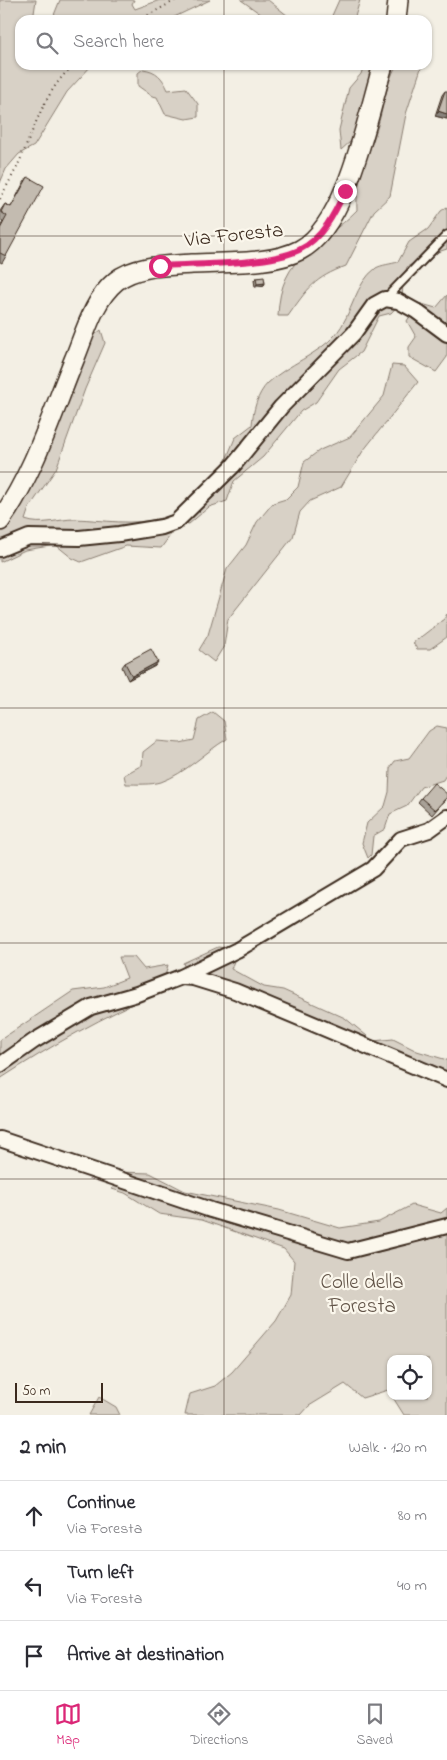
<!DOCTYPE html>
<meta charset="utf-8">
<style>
body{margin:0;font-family:"Indie Flower",sans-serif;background:#f7f7f7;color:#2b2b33}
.controls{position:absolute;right:15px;bottom:15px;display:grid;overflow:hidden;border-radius:10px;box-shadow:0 1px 4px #0004}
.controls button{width:45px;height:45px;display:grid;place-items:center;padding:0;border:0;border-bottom:1px solid #e1e1e2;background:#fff;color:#2b2b33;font:25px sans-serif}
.scale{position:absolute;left:15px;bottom:12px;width:88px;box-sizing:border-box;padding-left:5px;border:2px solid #3b2a1e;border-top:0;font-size:14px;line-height:18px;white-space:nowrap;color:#3b2a1e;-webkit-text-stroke:4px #fbf7ec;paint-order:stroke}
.stop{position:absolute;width:15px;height:15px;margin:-11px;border:4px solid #db2777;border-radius:50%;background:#fff}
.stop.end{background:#db2777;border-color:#fff;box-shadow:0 1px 5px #0008}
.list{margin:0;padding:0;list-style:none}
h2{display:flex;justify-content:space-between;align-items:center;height:65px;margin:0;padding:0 20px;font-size:21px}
h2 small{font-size:16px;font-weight:400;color:#7c7c81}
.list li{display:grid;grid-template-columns:32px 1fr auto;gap:15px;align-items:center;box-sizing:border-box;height:70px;padding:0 20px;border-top:1px solid #e1e1e2}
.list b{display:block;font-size:19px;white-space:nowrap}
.list p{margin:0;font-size:16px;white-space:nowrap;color:#7c7c81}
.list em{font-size:16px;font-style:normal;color:#7c7c81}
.icon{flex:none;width:28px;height:28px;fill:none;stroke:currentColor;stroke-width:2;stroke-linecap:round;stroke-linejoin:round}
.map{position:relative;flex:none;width:447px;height:1415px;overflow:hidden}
.search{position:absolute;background:#fff;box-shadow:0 1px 4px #0004;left:15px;right:15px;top:15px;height:55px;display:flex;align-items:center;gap:12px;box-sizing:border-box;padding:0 18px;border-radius:15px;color:#7c7c81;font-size:19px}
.sheet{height:275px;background:#fff}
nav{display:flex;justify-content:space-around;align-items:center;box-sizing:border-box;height:70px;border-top:1px solid #e1e1e2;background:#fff;font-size:14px;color:#7c7c81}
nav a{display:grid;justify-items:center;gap:2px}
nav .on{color:#db2777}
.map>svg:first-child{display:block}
.green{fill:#d8d1c6;stroke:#8a7e72}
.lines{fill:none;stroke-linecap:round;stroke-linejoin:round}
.lane-casing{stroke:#3b2a1e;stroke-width:11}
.street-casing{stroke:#3b2a1e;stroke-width:18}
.secondary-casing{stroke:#3b2a1e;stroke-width:22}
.path{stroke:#3b2a1e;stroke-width:2;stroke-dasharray:1 4;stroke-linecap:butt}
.lane{stroke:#fbf7ec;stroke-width:7}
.street{stroke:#fbf7ec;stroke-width:14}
.secondary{stroke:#fbf7ec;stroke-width:19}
.wall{fill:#a8a197;stroke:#3b2a1e}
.shaded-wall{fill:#88837b;stroke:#3b2a1e}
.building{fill:#c3bbb0;stroke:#3b2a1e}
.route{stroke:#db2777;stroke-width:6}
.grid{fill:none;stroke:#3b2a1e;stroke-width:1;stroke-opacity:0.55}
.labels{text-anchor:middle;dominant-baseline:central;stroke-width:4.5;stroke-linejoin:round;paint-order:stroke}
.street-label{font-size:21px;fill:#3b2a1e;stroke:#fbf7ec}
.park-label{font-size:21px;fill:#625448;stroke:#fbf7ec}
</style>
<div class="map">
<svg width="447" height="1415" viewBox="0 0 447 1415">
<rect width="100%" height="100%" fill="#f3efe4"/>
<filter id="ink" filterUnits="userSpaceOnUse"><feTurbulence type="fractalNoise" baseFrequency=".02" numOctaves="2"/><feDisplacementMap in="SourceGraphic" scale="10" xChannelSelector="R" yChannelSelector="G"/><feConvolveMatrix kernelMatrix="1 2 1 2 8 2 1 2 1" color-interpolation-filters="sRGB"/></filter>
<g filter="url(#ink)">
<g class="green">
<path d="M0,0H36L33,20H20V65H92L67,92L34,146L19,154L6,169L0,183Z"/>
<path d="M60,0H134L132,4L135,9L160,0H210L168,20H52Z"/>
<path d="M241,0H268L293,20H269Z"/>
<path d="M339,0H360L354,20H330Z"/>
<path d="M364,65H379L351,141L341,150L339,130L349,88L361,74Z"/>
<path d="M422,65L406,114L390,196L374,211L346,266C314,278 308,288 288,316H278C280,253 321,247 357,210C355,180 370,153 378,125C384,104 386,85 396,66Z"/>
<path d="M143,69C157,71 162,77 168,90L186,88L198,104V117L186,119L165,114L157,97L152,96L138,86V73Z"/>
<path d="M447,207V249L428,255L407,267L403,282L402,301L391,313L379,316L361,352L339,369L316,402L301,411L263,457L234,481L227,501L209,507L189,524L184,523L179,515L189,499L212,479L226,460L235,438L252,425C253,411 257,394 268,383C288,364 318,355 336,334C352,315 355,283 376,268C381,265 391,264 398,262L409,242L428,229L441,211Z"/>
<path d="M447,295V357L436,372L409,357V347L416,337L407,321L418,303L436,308Z"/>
<path d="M101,330L105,343L85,389L56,469L29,508L25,520C41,526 59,519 75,519C105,520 132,526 161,518L172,533L161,548L126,546L81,562L72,558L56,545L25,550L0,562V526L92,337Z"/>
<path d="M392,365L404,366L418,382L363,451L341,487L310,501L300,512L293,537L228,619L224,646L214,662L199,650L208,635L227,569L246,545L257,522L273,503L286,499L298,487L304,462L320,450L350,437L384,396Z"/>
<path d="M447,614V637L430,649H417L413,643L444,619Z"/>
<path d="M213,712L224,721L227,739C205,752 186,773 161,782C151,785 137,784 126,784L124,775L142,765L143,752L157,741L180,743L194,740L199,720Z"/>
<path d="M437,726L447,728V773L443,780L421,787L407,806L390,814L385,829L373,836L371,855L368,858L362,843L367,823L385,806L389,792L390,768L395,761L409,758L429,731Z"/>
<path d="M218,947L233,949L234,961L231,969L264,987L283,990L345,1018L373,1041L393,1039L417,1051L447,1060V1074L286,1014L232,998L189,979L183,963Z"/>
<path d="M119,957H134L144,969L168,965L161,991C104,1016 52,1045 0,1079V1040L73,991L104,987L127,978Z"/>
<path d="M119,1172L150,1173L185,1191L279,1210L340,1228L379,1222L412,1205L441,1213L447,1208V1415H404L392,1396H428V1359H391V1394L388,1390L362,1398L345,1384L309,1406L301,1415H185L190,1394L215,1386L232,1372L276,1321L291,1295L294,1261L284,1249L202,1220L159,1214L125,1193L112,1189Z"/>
<path d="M99,1397L116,1407L120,1415H89Z"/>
</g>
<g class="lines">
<defs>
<path id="lane" d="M385,299L447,235"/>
<g id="street">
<path d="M0,549L29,537L79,538L119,534L162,527L176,522L233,466L281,407L354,333L374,305L385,299L398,301L416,311L447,334"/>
<path d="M182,977L193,978L235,991L447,1080"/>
<path d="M0,1065L34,1041L91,1007L137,994L181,977L237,950L373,869L401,839L429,830L447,817"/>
<path d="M0,1139L211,1210L348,1251L447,1226"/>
</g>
<g id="secondary">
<path d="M396,20L398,0"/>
<path d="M0,521C34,473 52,414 74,360C85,334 93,300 116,281C136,265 167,266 192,264C224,262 272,265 300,250C347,226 368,114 383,65"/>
</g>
</defs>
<use href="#lane" class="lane-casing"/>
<use href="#street" class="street-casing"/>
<use href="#secondary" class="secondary-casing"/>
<g class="path">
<path d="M139,20L176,0"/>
<path d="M0,199C7,185 15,172 21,158C35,126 47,87 74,65"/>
</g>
<use href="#lane" class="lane"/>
<use href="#street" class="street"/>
<use href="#secondary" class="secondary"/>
</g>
<g class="wall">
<path d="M445,91L447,119L435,116L442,95Z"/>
<path d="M28,177L6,256L2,263L0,262V227L3,222L0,221V211L5,204L11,207L23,184Z"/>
<path d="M256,278L265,283L264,285L255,287L254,280Z"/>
<path d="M125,663L155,666L128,680L122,667Z"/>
<path d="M421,798L445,800L432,815L418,802Z"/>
</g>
<g class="shaded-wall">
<path d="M438,111L447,114V119L435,116Z"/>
<path d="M265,283L264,285L255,287L257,284Z"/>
<path d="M158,662L155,666L128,680L132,676Z"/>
</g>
<g class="building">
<path d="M445,91H447V114L438,111Z"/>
<path d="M28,177L44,186L6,256L0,253V229L7,216L1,212L5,204L11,207Z"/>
<path d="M264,277L265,283L257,284L256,278Z"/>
<path d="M151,649L158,662L132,676L125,663Z"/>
<path d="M434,783L447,794V797L435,810L421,798Z"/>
</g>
</g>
<g class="lines" filter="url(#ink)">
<path class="route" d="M160,266C195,264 269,265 299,250C322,239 335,213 345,191"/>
</g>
<path class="grid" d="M224,0V20M224,65V1415M0,236H447M0,472H447M0,708H447M0,943H447M0,1179H447"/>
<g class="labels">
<g class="street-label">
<text transform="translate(234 236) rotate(-6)">Via Foresta</text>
</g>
<g class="park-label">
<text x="362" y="1283">Colle della<tspan x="362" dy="24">Foresta</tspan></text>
</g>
</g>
</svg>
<div class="controls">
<button><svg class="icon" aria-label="locate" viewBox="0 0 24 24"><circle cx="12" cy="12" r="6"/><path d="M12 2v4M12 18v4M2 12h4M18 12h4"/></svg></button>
</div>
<div class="scale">50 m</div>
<div class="stop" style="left:160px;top:266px"></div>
<div class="stop end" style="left:345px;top:191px"></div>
<div class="search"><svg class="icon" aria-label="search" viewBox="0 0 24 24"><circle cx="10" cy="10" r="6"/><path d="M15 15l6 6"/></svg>Search here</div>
</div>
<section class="sheet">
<h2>2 min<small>Walk · 120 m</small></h2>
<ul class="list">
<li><svg class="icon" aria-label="ahead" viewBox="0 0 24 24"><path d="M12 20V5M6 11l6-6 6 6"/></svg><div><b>Continue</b><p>Via Foresta</p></div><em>80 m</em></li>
<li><svg class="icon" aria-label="left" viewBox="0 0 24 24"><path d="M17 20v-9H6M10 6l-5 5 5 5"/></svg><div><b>Turn left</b><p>Via Foresta</p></div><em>40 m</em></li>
<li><svg class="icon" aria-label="arrive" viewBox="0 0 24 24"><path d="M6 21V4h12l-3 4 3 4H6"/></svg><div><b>Arrive at destination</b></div></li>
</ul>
</section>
<nav>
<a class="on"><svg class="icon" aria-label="map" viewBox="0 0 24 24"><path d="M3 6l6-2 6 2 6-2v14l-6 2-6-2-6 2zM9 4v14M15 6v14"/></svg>Map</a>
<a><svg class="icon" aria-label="directions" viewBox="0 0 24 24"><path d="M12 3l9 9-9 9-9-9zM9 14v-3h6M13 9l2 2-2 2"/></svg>Directions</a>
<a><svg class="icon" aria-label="saved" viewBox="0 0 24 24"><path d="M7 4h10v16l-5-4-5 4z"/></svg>Saved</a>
</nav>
